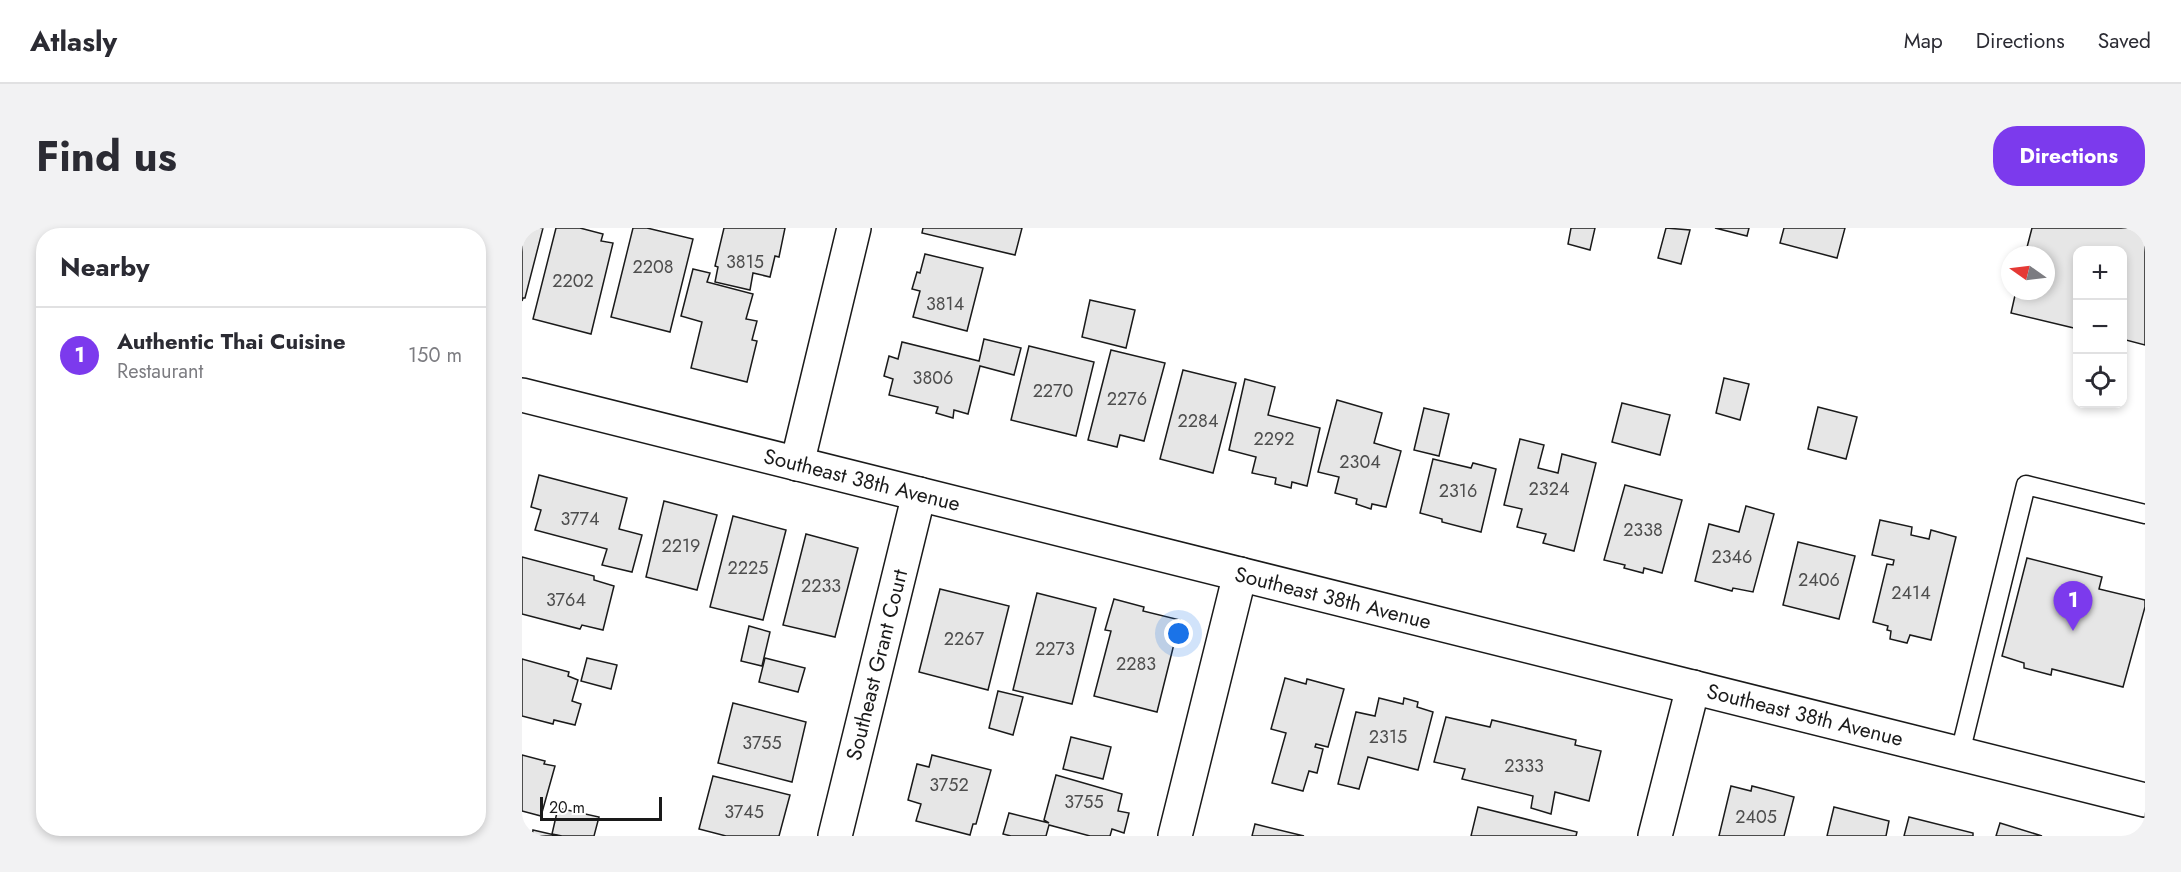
<!DOCTYPE html>
<meta charset="utf-8">
<style>
body{margin:0;font-family:Jost,sans-serif;background:#f2f2f3;color:#2b2b33}
.controls{position:absolute;right:18px;top:18px;display:grid;overflow:hidden;border-radius:12px;box-shadow:0 3px 9px #0003}
.controls button{width:54px;height:54px;display:grid;place-items:center;padding:0;border:0;border-bottom:2px solid #e1e1e2;background:#fff;color:#2b2b33;font:30px sans-serif}
.compass{position:absolute;left:1479px;top:18px;width:54px;height:54px;border-radius:50%;background:#fff;box-shadow:0 3px 9px #0003;rotate:284deg}
.scale{position:absolute;left:18px;bottom:15px;width:122px;box-sizing:border-box;padding-left:6px;border:3px solid #1a1a1a;border-top:0;font-size:16px;line-height:21px;white-space:nowrap;color:#1a1a1a;-webkit-text-stroke:4px #fff;paint-order:stroke}
.you{position:absolute;left:657px;top:406px;width:21px;height:21px;margin:-15px;border:4px solid #fff;border-radius:50%;background:#1a73e8;box-shadow:0 0 0 9px #1a73e833}
.badge{display:grid;place-items:center;width:39px;height:39px;border-radius:50%;background:#7c3aed;color:#fff;font-size:20px;font-weight:700}
.pin{position:absolute;translate:-50% -50px;filter:drop-shadow(0 2px 3px #0008)}
.pin::after{content:'';position:absolute;top:32px;width:21px;height:18px;background:inherit;clip-path:polygon(0 0,100% 0,50% 100%)}
.list{margin:0;padding:0;list-style:none}
h2{display:flex;justify-content:space-between;align-items:center;height:78px;margin:0;padding:0 24px;font-size:26px}
h2 small{font-size:20px;font-weight:400;color:#7c7c81}
.list li{display:grid;grid-template-columns:39px 1fr auto;gap:18px;align-items:center;box-sizing:border-box;height:96px;padding:0 24px;border-top:2px solid #e1e1e2}
.list b{display:block;font-size:22px;white-space:nowrap}
.list p{margin:0;font-size:20px;white-space:nowrap;color:#7c7c81}
.list em{font-size:20px;font-style:normal;color:#7c7c81}
.icon{flex:none;width:33px;height:33px;fill:none;stroke:currentColor;stroke-width:2;stroke-linecap:round;stroke-linejoin:round}
.map{position:relative;flex:none;width:1623px;height:608px;overflow:hidden;border-radius:24px}
header{display:flex;align-items:center;gap:36px;box-sizing:border-box;height:84px;padding:0 30px;background:#fff;border-bottom:2px solid #e1e1e2}
header strong{font-size:28px}
nav{display:flex;gap:33px;margin-inline-start:auto;font-size:21px}
.intro{display:flex;align-items:center;justify-content:space-between;box-sizing:border-box;height:144px;padding:0 36px}
h1{margin:0;font-size:42px}
.button{padding:15px 27px;border-radius:24px;background:#7c3aed;color:#fff;font-size:21px;font-weight:700}
main{display:flex;gap:36px;padding:0 36px}
aside{flex:1;background:#fff;border-radius:24px;box-shadow:0 3px 9px #0003}
.map>svg:first-child{display:block}
.building{fill:#e6e6e6;stroke:#1a1a1a;stroke-width:1.5}
.lines{fill:none;stroke-linecap:round;stroke-linejoin:round}
.service-casing{stroke:#1a1a1a;stroke-width:21}
.minor-casing{stroke:#1a1a1a;stroke-width:36}
.service{stroke:#fff;stroke-width:18}
.minor{stroke:#fff;stroke-width:33}
.labels{text-anchor:middle;dominant-baseline:central;stroke-width:4.5;stroke-linejoin:round;paint-order:stroke}
.number-label{font-size:18px;fill:#4d4d4d}
.street-label{font-size:21px;fill:#1a1a1a;stroke:#fff}
</style>
<header>
<strong>Atlasly</strong>
<nav><a>Map</a><a>Directions</a><a>Saved</a></nav>
</header>
<div class="intro"><h1>Find us</h1><a class="button">Directions</a></div>
<main>
<aside>
<h2>Nearby<small></small></h2>
<ul class="list">
<li><span class="badge">1</span><div><b>Authentic Thai Cuisine</b><p>Restaurant</p></div><em>150 m</em></li>
</ul>
</aside>
<div class="map">
<svg width="1623" height="608" viewBox="0 0 1623 608">
<rect width="100%" height="100%" fill="#fff"/>
<g class="building">
<path d="M0,0H21L3,70H1L0,73Z"/>
<path d="M34,0H58L81,6L79,13L91,15L69,106L11,91Z"/>
<path d="M111,0H125L171,11L148,104L89,89Z"/>
<path d="M202,0H263L257,29L253,28L248,49L231,45L228,62L193,54L196,39L193,38Z"/>
<path d="M401,0H500L493,27L400,5Z"/>
<path d="M1049,0H1073L1068,22L1046,16Z"/>
<path d="M1144,0L1168,2L1159,36L1136,30Z"/>
<path d="M1193,0H1227L1225,8Z"/>
<path d="M1262,0H1323L1315,30L1258,15Z"/>
<path d="M1510,0H1610L1623,3V117L1600,111V22H1556V101L1489,85L1494,63H1524V27H1503Z"/>
<path d="M403,26L461,40L445,103L391,89L398,63L390,61L395,44L398,45Z"/>
<path d="M171,41L188,45L185,54L231,66L224,91L235,93L230,112L235,113L225,154L169,140L180,94L159,88Z"/>
<path d="M568,72L613,82L604,120L560,109Z"/>
<path d="M462,111L499,120L492,147L458,138L446,186L432,182L431,190L414,185L416,179L367,167L371,151L362,148L367,128L376,131L380,114L457,133Z"/>
<path d="M507,118L572,134L554,208L489,192Z"/>
<path d="M589,122L643,135L622,213L598,207L595,219L566,212Z"/>
<path d="M661,142L714,155L691,245L638,231Z"/>
<path d="M1202,150L1227,156L1218,192L1194,185Z"/>
<path d="M723,151L753,159L746,187L798,200L785,258L770,254L769,260L753,256L754,250L730,245L734,229L707,222Z"/>
<path d="M815,172L860,185L852,215L879,223L864,279L850,276L849,281L834,276L835,271L813,265L817,249L796,244Z"/>
<path d="M1100,175L1148,187L1138,227L1090,214Z"/>
<path d="M1296,179L1335,189L1324,231L1286,221Z"/>
<path d="M902,180L927,186L917,228L892,222Z"/>
<path d="M998,211L1022,217L1016,240L1036,245L1040,226L1074,235L1052,323L1021,315L1024,306L995,299L1000,281L982,277Z"/>
<path d="M911,231L949,240L951,235L974,241L959,304L920,294V291L898,285Z"/>
<path d="M17,247L105,270L97,301L120,307L110,344L80,337L85,321L13,302L19,282L9,279Z"/>
<path d="M1103,257L1160,272L1140,345L1122,340L1121,345L1102,340L1103,337L1082,332Z"/>
<path d="M142,273L195,287L175,362L124,349Z"/>
<path d="M1224,278L1252,286L1231,364L1211,360L1210,363L1173,353L1187,296L1217,304Z"/>
<path d="M211,288L264,302L241,392L188,379Z"/>
<path d="M1358,292L1390,299L1389,307L1407,311L1409,302L1434,309L1409,412L1388,407L1385,415L1368,411L1369,403L1365,402L1366,398L1351,394L1365,336L1371,337L1372,332L1350,327Z"/>
<path d="M284,306L336,320L313,409L261,397Z"/>
<path d="M1276,314L1333,328L1317,391L1261,377Z"/>
<path d="M0,329L72,348V352L92,358L81,402L60,397L58,401L0,386Z"/>
<path d="M1505,330L1580,349L1577,361L1623,372V379L1601,459L1530,441L1529,447L1502,440V435L1480,428Z"/>
<path d="M418,361L487,378L466,462L397,444Z"/>
<path d="M515,365L574,380L550,476L491,462Z"/>
<path d="M592,371L622,379L621,383L658,392L635,484L572,468L589,403L583,402Z"/>
<path d="M227,398L248,404L240,438L219,433Z"/>
<path d="M65,430L95,437L89,461L59,453Z"/>
<path d="M243,430L283,440L276,464L237,454Z"/>
<path d="M0,431L47,444L46,448L56,452L50,473L59,476L53,497L32,492L31,496L0,488Z"/>
<path d="M763,450L784,456L785,451L822,461L806,519L794,516L793,519L801,521L795,545L787,543L781,563L750,555L764,505L749,501Z"/>
<path d="M476,463L501,469L491,507L467,500Z"/>
<path d="M857,470L881,476L882,470L896,474L895,479L911,484L896,542L846,529L837,561L816,556L834,484L853,488Z"/>
<path d="M211,475L284,494L270,554L196,535Z"/>
<path d="M924,489L968,499L970,492L1054,512L1053,517L1079,523L1067,573L1033,564L1029,586L1009,580L1011,568L940,551L943,541L912,534Z"/>
<path d="M549,509L589,519L581,551L541,541Z"/>
<path d="M0,527L23,533L22,536L33,538L19,588L0,583Z"/>
<path d="M410,527L469,542L454,596H451L448,607L394,593L399,576L386,572L395,536L407,539Z"/>
<path d="M534,547L600,566L596,583L607,585L602,605L590,601L588,608H568L527,597L524,608H489L481,606L487,585L527,595L522,592Z"/>
<path d="M191,548L268,567L257,608H204L177,601Z"/>
<path d="M1209,558L1229,563L1230,558L1272,569L1262,608H1197Z"/>
<path d="M956,579L1055,604L1054,608H949Z"/>
<path d="M1312,579L1367,593L1364,608H1305Z"/>
<path d="M36,580L77,589L72,608H40L30,606Z"/>
<path d="M1387,589L1451,605V608H1382Z"/>
<path d="M1478,595L1520,608H1474Z"/>
<path d="M733,596L782,608H730Z"/>
<path d="M11,602L37,608H10Z"/>
</g>
<g class="lines">
<defs>
<path id="service" d="M1438,525L1504,257L1623,286"/>
<g id="minor">
<path d="M0,167L1623,572"/>
<path d="M275,236L332,0"/>
<path d="M313,608L397,266"/>
<path d="M653,608L718,346"/>
<path d="M1133,608L1171,459"/>
</g>
</defs>
<use href="#service" class="service-casing"/>
<use href="#minor" class="minor-casing"/>
<use href="#service" class="service"/>
<use href="#minor" class="minor"/>
</g>
<g class="labels">
<g class="number-label">
<text x="223" y="34">3815</text>
<text x="131" y="39">2208</text>
<text x="51" y="53">2202</text>
<text x="423" y="76">3814</text>
<text x="411" y="150">3806</text>
<text x="531" y="163">2270</text>
<text x="605" y="171">2276</text>
<text x="676" y="193">2284</text>
<text x="752" y="211">2292</text>
<text x="838" y="234">2304</text>
<text x="1027" y="261">2324</text>
<text x="936" y="263">2316</text>
<text x="58" y="291">3774</text>
<text x="1121" y="302">2338</text>
<text x="159" y="318">2219</text>
<text x="1210" y="329">2346</text>
<text x="226" y="340">2225</text>
<text x="1297" y="352">2406</text>
<text x="299" y="358">2233</text>
<text x="1389" y="365">2414</text>
<text x="44" y="372">3764</text>
<text x="442" y="411">2267</text>
<text x="533" y="421">2273</text>
<text x="614" y="436">2283</text>
<text x="866" y="509">2315</text>
<text x="240" y="515">3755</text>
<text x="1002" y="538">2333</text>
<text x="427" y="557">3752</text>
<text x="562" y="574">3755</text>
<text x="222" y="584">3745</text>
<text x="1234" y="589">2405</text>
</g>
<g class="street-label">
<text transform="translate(340 252) rotate(14)">Southeast 38th Avenue</text>
<text transform="translate(811 370) rotate(14)">Southeast 38th Avenue</text>
<text transform="translate(355 437) rotate(-76)">Southeast Grant Court</text>
<text transform="translate(1283 487) rotate(14)">Southeast 38th Avenue</text>
</g>
</g>
</svg>
<div class="controls">
<button>+</button>
<button>−</button>
<button><svg class="icon" aria-label="locate" viewBox="0 0 24 24"><circle cx="12" cy="12" r="6"/><path d="M12 2v4M12 18v4M2 12h4M18 12h4"/></svg></button>
</div>
<svg class="compass" viewBox="-18 -18 36 36"><path d="M0-13l5 13h-10z" fill="#e53935"/><path d="M0 13l5-13h-10z" fill="#7c7c81"/></svg>
<div class="scale">20 m</div>
<div class="you"></div>
<div class="pin badge" style="left:1551px;top:403px">1</div>
</div>
</main>
